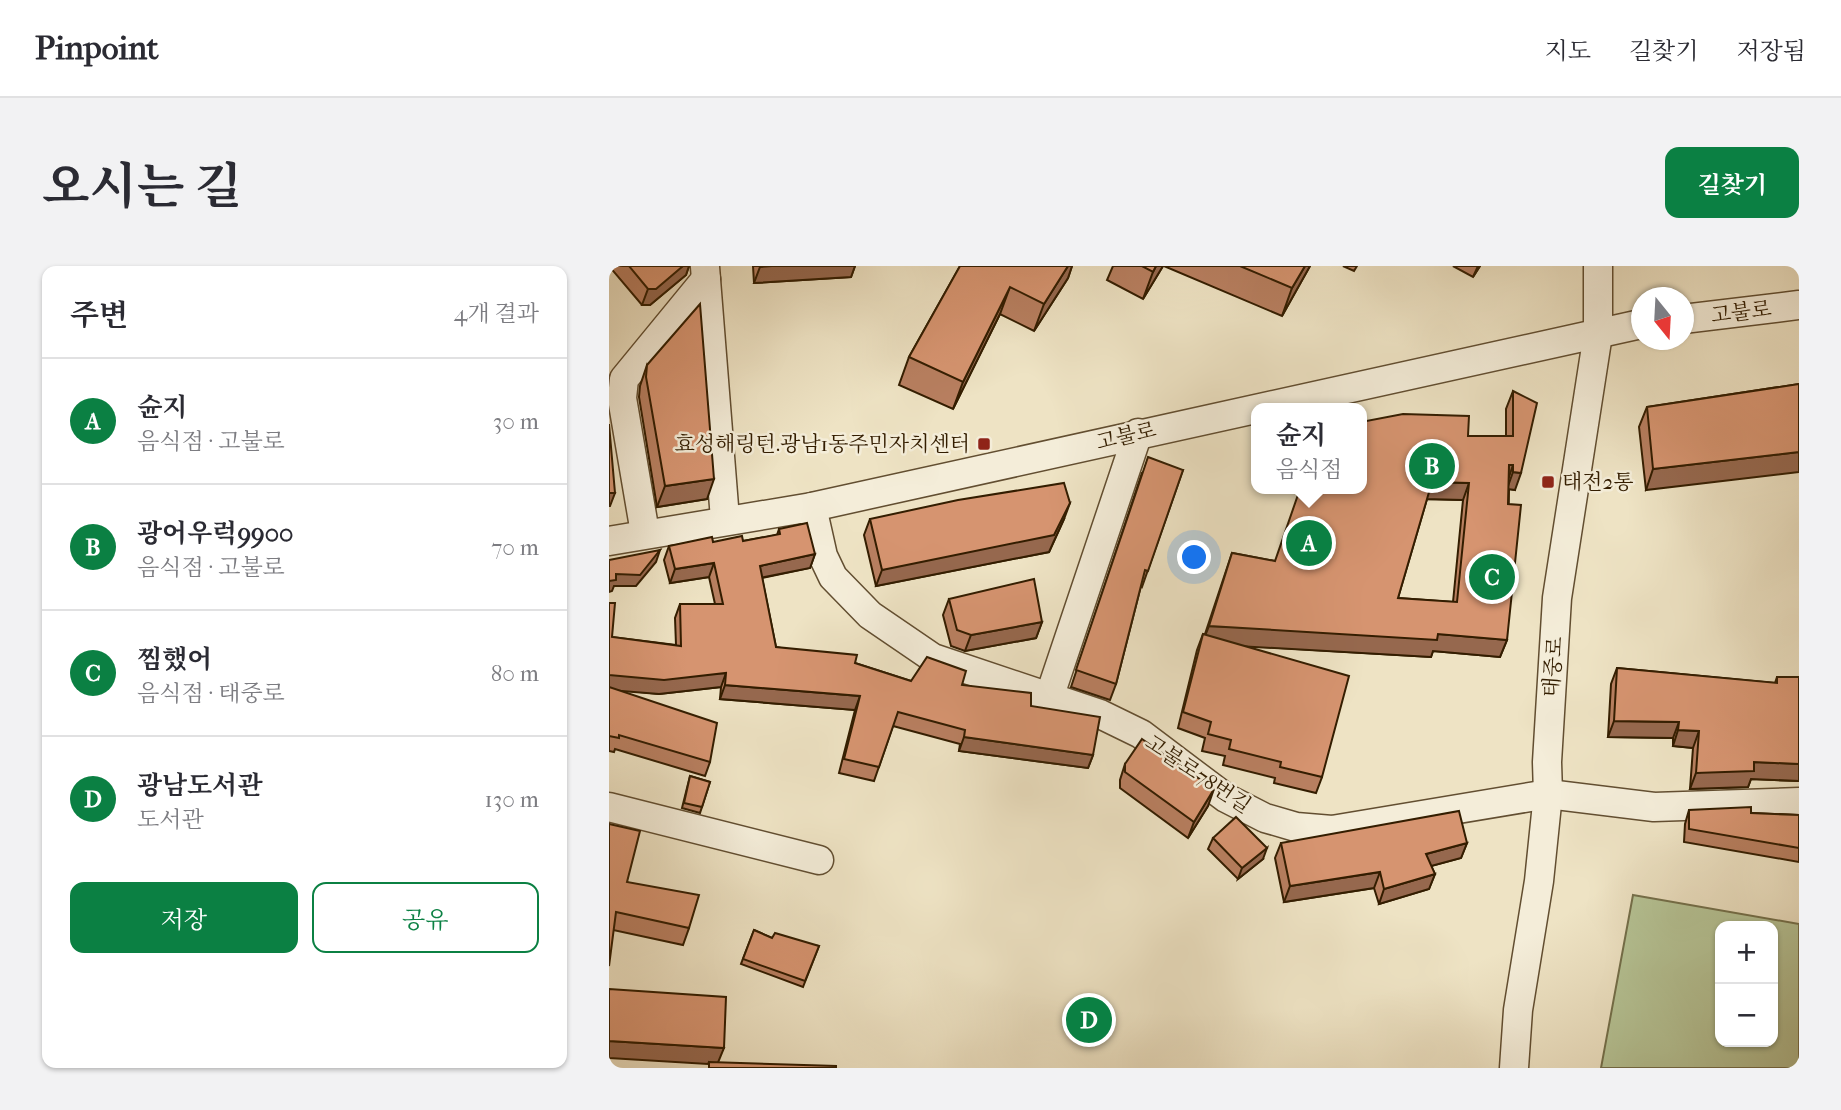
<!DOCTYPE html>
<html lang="ko">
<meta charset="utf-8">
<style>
body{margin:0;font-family:"IM FELL French Canon","Noto Serif KR",serif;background:#f2f2f3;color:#2b2b33}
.controls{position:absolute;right:21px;bottom:21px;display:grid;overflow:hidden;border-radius:14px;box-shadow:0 2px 5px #0004}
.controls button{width:63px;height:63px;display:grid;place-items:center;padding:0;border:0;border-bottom:2px solid #e1e1e2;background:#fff;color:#2b2b33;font:35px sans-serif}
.compass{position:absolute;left:1022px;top:21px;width:63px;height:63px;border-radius:50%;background:#fff;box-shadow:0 2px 5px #0004;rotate:162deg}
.you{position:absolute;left:586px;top:292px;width:24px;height:24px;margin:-18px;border:5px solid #fff;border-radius:50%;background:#1a73e8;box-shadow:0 0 0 10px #1a73e833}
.badge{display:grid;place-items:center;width:46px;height:46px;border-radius:50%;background:#0b8043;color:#fff;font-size:23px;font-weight:700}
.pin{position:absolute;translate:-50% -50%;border:4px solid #fff;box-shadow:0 2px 7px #0006}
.popup{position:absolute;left:642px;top:137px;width:116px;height:91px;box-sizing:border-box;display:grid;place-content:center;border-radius:14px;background:#fff;filter:drop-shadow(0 2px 5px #0005);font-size:23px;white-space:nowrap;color:#7c7c81}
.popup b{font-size:26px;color:#2b2b33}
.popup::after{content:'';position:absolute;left:50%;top:100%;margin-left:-14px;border:14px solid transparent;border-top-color:#fff}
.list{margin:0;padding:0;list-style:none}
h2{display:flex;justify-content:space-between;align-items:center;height:91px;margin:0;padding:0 28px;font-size:30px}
h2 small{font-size:23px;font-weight:400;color:#7c7c81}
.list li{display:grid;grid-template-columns:46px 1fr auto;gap:21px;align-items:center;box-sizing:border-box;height:126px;padding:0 28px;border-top:2px solid #e1e1e2}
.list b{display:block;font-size:26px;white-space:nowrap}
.list p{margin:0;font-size:23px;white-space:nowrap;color:#7c7c81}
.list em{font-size:23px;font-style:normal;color:#7c7c81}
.actions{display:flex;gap:14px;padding:21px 28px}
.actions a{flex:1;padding:16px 0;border:2px solid #0b8043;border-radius:14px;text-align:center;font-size:24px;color:#0b8043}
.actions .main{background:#0b8043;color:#fff}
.map{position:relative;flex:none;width:1190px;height:802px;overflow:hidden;border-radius:14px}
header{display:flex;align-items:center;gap:42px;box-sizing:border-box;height:98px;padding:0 35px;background:#fff;border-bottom:2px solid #e1e1e2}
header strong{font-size:33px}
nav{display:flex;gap:38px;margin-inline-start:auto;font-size:24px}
.intro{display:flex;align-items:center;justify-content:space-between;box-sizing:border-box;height:168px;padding:0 42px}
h1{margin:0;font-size:49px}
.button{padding:18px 32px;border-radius:14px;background:#0b8043;color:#fff;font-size:24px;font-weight:700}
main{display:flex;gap:42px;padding:0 42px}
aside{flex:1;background:#fff;border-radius:14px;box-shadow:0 2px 5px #0004}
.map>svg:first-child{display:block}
.green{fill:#b6c496;stroke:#74704b;stroke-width:2;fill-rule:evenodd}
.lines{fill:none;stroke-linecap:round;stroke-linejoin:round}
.minor-casing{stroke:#624e31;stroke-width:31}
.minor{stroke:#f4edd9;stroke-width:28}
.wall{fill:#b87f60;stroke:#331d00;stroke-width:2;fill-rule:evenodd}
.shaded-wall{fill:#96684e;stroke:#331d00;stroke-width:2}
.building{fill:#d69470;stroke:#331d00;stroke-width:2;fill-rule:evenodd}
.poi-dot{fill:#8f2418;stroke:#f4edd9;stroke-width:2.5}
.labels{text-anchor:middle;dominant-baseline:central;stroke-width:5;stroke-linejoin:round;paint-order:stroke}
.street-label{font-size:21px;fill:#331d00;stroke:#f4edd9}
.poi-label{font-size:21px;fill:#331d00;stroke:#f4edd9;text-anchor:end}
</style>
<header>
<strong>Pinpoint</strong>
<nav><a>지도</a><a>길찾기</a><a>저장됨</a></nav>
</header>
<div class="intro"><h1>오시는 길</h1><a class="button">길찾기</a></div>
<main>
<aside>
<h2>주변<small>4개 결과</small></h2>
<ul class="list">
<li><span class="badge">A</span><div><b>슌지</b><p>음식점 · 고불로</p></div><em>30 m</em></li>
<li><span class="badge">B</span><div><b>광어우럭9900</b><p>음식점 · 고불로</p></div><em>70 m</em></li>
<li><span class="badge">C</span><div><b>찜했어</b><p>음식점 · 태중로</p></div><em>80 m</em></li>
<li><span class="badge">D</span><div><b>광남도서관</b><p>도서관</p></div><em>130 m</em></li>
</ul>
<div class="actions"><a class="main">저장</a><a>공유</a></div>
</aside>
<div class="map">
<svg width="1190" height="802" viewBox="0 0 1190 802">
<rect width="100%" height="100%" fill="#eee3c4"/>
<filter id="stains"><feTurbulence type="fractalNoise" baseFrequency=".00286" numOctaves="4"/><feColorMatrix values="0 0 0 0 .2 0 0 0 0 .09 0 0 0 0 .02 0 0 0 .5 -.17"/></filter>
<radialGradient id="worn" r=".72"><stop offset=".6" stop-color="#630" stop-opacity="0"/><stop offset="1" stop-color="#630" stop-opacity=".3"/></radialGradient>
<path class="green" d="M1024,629L1190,658V802H992ZM1111,660H1164V776H1111Z"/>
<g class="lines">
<defs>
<g id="minor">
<path d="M96,1L116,253"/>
<path d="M1074,53L1190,39"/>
<path d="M203,241L214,290L224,311L261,349L324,392L491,448L532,468L617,532L656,552L687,561L723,564L939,528L1045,541L1190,536"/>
<path d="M36,267L13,132L15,113L97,13"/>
<path d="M0,275L203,241L1032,58"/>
<path d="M441,429L529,167"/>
<path d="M0,541L210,594"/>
<path d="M905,802L909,744L930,615L939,528L938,496L948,332L989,68V0"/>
</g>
</defs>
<use href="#minor" class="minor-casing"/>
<use href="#minor" class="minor"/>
</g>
<g class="wall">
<path d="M0,0H80L77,9L41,39H33Z"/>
<path d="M144,0H246L242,11L145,17Z"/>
<path d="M351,0H463L459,12L425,65L391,48L344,143L290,119L300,91Z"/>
<path d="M504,0H554L534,33L498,14Z"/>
<path d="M555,0H701L673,50Z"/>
<path d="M734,0H748L745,5Z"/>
<path d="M844,0H871L864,11Z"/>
<path d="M38,99L98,233L48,241L30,131L31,120Z"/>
<path d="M1190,118L1037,224L1030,161L1038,141Z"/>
<path d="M904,125L906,224L900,223L898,374L891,391L824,385L822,391L638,380L713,511L707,527L665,517L666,512L614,499L616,490L593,485L596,472L569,462L588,384L594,368H596L623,287L666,295L859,170H897V143ZM818,233L854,234L844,336L789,332Z"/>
<path d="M574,204L533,321L532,320L507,418L501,434L462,421L533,207Z"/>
<path d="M261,253H455L440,286L267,320L255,269Z"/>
<path d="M170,263L206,288L201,302L153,312L167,381L246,397L302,415L353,419L422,440L484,489L479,502L350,485L351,478L284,460L265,515L230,507L246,444L111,433L112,421L50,428L11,424L101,496L96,510L6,483L5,486L0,485V337L3,371L67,379L66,352L71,338H106L100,311L61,317L55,294L60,280L134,275L168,269Z"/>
<path d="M340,333L433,356L427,372L356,385L342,380L334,349Z"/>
<path d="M1008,402L1166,417L1168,411H1190V515L1142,513L1139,521L1081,523L1084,482L1064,480V472L999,471L1002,418Z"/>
<path d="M516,498L599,540L579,572L511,522V514Z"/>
<path d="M81,510L101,516L91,547L73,542Z"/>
<path d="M1080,544L1190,549V596L1075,576L1076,558Z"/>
<path d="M0,558L18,616L80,662L74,679L4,664Z"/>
<path d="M604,572L654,593L629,613L599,583Z"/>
<path d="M672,577H858L852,592L822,600L826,608L820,623L770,638L765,622L675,636L666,592Z"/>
<path d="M145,664L163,672L210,680L194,721L132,698Z"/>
</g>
<g class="shaded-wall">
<path d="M74,0H80L77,9L41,39H33L39,23Z"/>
<path d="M163,0H246L242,11L145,17L151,1Z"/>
<path d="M459,0H463L459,12L425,65L435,38Z"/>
<path d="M547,0H554L534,33L544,6Z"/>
<path d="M696,0H701L673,50L683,22Z"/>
<path d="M869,0H871L864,11Z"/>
<path d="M401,21L391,48L344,143L354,116Z"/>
<path d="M1190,186V206L1037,224L1044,203Z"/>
<path d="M900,199H904L898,217Z"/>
<path d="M904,206L912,207L906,224L898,223Z"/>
<path d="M105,213L98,233L48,241L56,220Z"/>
<path d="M823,216L860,217L854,234L816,233Z"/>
<path d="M0,227H6L1,240H0Z"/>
<path d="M461,237L455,253L440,286L267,320L273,304Z"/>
<path d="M51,284L47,296L27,320H5L3,325L0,326V315L7,308Z"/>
<path d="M206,288L201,302L146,313L151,300Z"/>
<path d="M105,297L100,311L61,317L66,303Z"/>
<path d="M433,356L427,372L356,385L362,369Z"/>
<path d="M600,360L829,368L898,374L891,391L824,385L822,391L593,378Z"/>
<path d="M117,407L112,421L50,428L0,424V409Z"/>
<path d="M116,419L251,430L246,444L111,433Z"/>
<path d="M1005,455L1070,456L1064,472L999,471Z"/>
<path d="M1069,464L1090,465L1084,482L1064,480Z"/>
<path d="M355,471L484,489L479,502L350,485Z"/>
<path d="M1145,496L1190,498V515L1142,513L1139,521L1081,523L1087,507Z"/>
<path d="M605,523L599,540L579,572L585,556Z"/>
<path d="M858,577L852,592L811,603L817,588Z"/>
<path d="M658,582L654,593L629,613L633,602Z"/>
<path d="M771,606L765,622L675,636L681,620Z"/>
<path d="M826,608L820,623L770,638L775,623Z"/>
<path d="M0,775L115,782L108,799L100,796L99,798L0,792Z"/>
</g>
<g class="building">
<path d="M20,0H74L47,23H39Z"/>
<path d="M351,0H459L435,38L401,21L354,116L300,91Z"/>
<path d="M533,0H547L544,6Z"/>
<path d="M631,0H696L683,22Z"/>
<path d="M91,38L105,213L56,220L37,111L38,99Z"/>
<path d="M1190,118V186L1044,203L1038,141Z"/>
<path d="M904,125L928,137L912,207L904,206V199H900L899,238L912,239L898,374L829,368L828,374L600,360L623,287L666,295L691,223H752V156L794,148L860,150L859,170H904ZM823,216L860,217L848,336L789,332Z"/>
<path d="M0,158L6,227H0Z"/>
<path d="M539,191L574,204L539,305L536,304L507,418L467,404Z"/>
<path d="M455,217L461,237L445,269L273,304L261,253L349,234Z"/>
<path d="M198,257L206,288L151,300L167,381L248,389L246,397L302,415L318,391L357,405L353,419L422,427V440L491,451L484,489L355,471L356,464L289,446L270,501L235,493L251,430L116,419L117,407L55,414L0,409V337H6L3,371L72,380L71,338H114L105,297L66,303L60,280L103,271L104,276L133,270L134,275L171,268L170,263Z"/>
<path d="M51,284L31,309L7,308V314L0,315V294Z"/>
<path d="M425,313L433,356L362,369L348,364L340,333Z"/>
<path d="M594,368L740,410L713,511L671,501L672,496L620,483L622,474L599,468L602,456L574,446Z"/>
<path d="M1008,402L1168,417V411H1190V498L1145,496V505L1087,507L1090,465L1069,464L1070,456L1005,455Z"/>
<path d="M0,421L108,457L101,496L10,469V472L0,470Z"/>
<path d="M533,473L605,523L585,556L516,506V498Z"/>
<path d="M81,510L101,516L93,541L75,537Z"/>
<path d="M1142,541V547L1190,549V582L1080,563V544Z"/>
<path d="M850,545L858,577L817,588L826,608L775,623L771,606L681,620L672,577Z"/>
<path d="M627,551L658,582L633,602L604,572Z"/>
<path d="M0,558L31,565L18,616L90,629L80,662L7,646L0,700Z"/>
<path d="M145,664L163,672L166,667L210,680L196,715L134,693Z"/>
<path d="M0,723L117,731L115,782L0,775Z"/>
<path d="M100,796L227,800V802H100Z"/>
</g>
<g class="poi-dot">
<rect x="368" y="171" width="14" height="14" rx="3.5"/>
<rect x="932" y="209" width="14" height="14" rx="3.5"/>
</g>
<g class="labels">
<g class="street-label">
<text transform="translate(1132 46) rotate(-7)">고불로</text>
<text transform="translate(517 170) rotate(-13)">고불로</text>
<text transform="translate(944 401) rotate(-86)">태중로</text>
<text transform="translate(589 508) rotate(34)">고불로78번길</text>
</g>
<g class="poi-label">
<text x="361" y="178">효성해링턴.광남1동주민자치센터</text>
<text x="953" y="216" text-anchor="start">태전2통</text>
</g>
</g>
<rect width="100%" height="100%" filter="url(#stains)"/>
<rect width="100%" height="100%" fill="url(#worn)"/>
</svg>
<div class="controls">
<button>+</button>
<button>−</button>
</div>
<svg class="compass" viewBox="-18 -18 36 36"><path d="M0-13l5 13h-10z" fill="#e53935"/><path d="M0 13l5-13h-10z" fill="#7c7c81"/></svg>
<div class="you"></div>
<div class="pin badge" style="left:700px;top:277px">A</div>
<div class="popup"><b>슌지</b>음식점</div>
<div class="pin badge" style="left:823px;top:200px">B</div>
<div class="pin badge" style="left:883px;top:311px">C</div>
<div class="pin badge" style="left:480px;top:754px">D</div>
</div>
</main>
